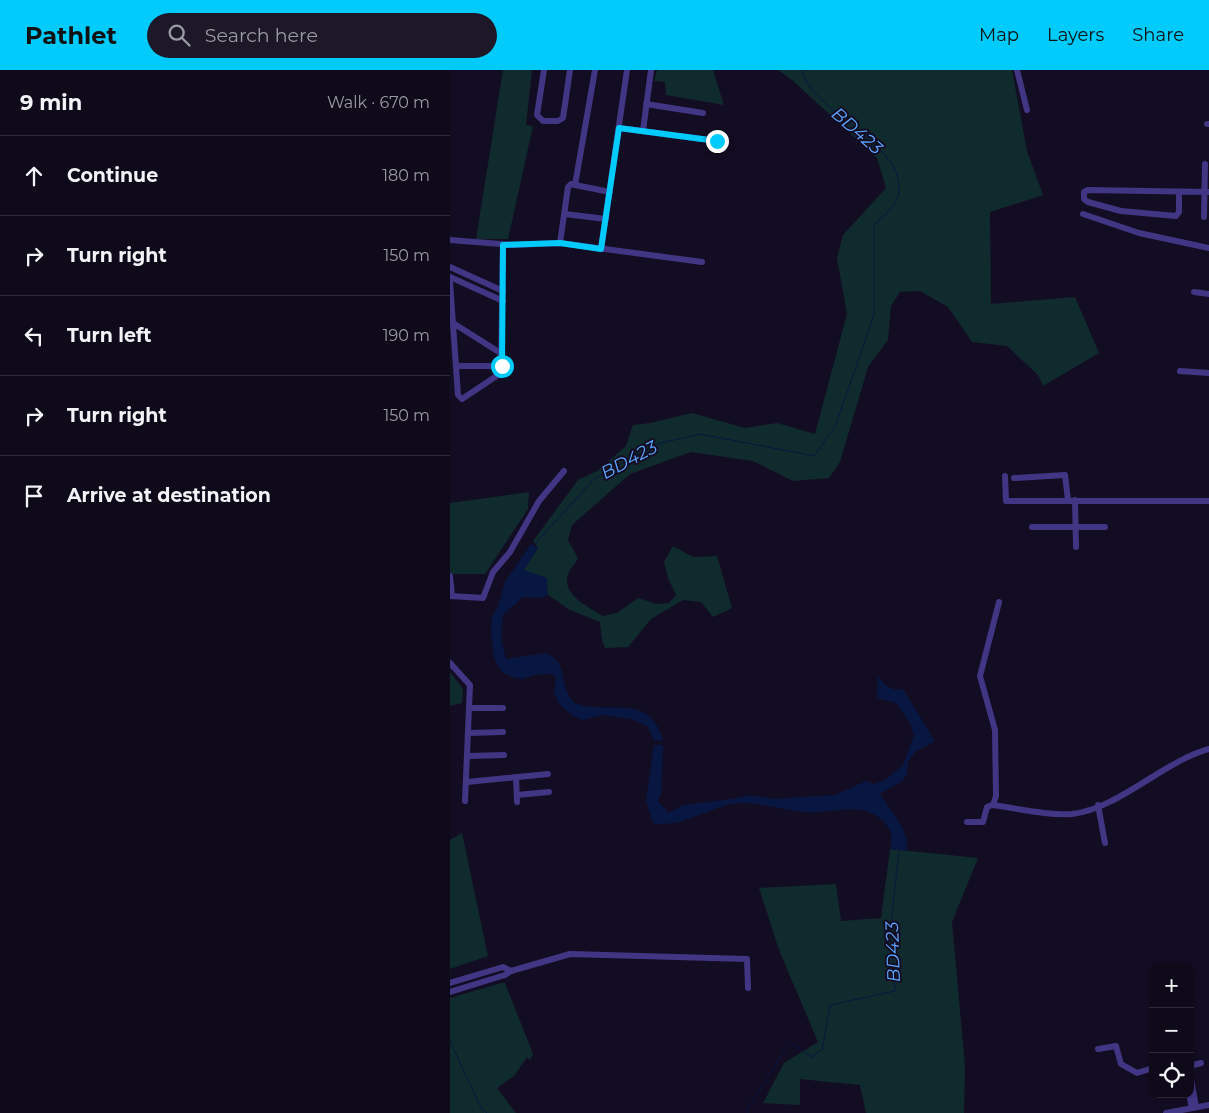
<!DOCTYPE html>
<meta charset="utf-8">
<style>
body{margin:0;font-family:Montserrat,sans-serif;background:#1c1827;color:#f1f3f6}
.controls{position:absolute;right:15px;bottom:15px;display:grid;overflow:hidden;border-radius:10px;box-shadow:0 1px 4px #0004}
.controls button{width:45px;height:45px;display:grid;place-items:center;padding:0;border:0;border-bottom:1px solid #2e2b39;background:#0e0a1a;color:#f1f3f6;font:25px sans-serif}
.stop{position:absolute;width:15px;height:15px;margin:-11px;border:4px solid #00cbfa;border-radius:50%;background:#fff}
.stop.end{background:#00cbfa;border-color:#fff;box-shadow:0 1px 5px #0008}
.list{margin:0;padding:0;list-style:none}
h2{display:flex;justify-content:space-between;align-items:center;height:65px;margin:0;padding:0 20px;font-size:21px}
h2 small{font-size:16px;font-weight:400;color:#9b9aa2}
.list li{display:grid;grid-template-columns:32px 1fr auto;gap:15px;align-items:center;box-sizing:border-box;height:80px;padding:0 20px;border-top:1px solid #2e2b39}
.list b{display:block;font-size:19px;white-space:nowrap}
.list em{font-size:16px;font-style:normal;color:#9b9aa2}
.icon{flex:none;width:28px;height:28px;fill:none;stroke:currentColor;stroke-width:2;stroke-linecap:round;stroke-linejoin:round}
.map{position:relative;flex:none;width:759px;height:1043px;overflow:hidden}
header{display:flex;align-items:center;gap:30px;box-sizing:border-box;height:70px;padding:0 25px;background:#00cbfa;color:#111}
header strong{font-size:24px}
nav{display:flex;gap:28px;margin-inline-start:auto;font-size:18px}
.search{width:350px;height:45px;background:#1c1827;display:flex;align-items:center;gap:12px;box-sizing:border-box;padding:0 18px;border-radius:28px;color:#9b9aa2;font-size:19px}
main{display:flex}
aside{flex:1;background:#0e0a1a}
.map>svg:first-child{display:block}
.green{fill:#102b2d}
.water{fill:#081741}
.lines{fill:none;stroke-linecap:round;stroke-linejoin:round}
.stream{stroke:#081741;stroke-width:1}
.minor{stroke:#403684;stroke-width:6}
.route{stroke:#00cbfa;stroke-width:6}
.labels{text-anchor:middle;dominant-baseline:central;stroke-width:4;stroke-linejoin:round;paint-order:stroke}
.water-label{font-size:18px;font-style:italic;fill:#5da6ff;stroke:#130d23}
</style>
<header>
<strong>Pathlet</strong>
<div class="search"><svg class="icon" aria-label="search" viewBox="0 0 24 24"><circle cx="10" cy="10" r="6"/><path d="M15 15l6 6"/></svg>Search here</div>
<nav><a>Map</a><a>Layers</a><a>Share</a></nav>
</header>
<main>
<aside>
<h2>9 min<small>Walk · 670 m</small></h2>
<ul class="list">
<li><svg class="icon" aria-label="ahead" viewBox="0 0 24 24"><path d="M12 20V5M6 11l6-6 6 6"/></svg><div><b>Continue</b></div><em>180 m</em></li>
<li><svg class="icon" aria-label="right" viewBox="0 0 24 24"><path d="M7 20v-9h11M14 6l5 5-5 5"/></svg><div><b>Turn right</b></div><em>150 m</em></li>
<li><svg class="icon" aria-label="left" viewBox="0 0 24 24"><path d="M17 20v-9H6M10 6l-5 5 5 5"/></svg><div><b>Turn left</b></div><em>190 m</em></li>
<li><svg class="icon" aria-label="right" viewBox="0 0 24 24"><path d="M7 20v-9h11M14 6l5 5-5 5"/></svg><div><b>Turn right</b></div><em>150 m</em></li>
<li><svg class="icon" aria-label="arrive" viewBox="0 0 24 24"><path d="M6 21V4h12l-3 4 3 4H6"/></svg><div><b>Arrive at destination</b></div></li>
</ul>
</aside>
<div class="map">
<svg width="759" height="1043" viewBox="0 0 759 1043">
<rect width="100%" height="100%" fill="#130d23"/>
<g class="green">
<path d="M53,0H82L76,55L83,56L58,169H26Z"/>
<path d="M207,0H263L274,35L216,25L215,12L204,11Z"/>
<path d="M328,0H562L577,81L593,125L540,142L541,234L625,227L649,283L593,316L588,305L557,276L522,272L498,237L470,221L450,222L441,236L438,270L418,297L390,392L379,408L343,411L303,391L241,382L180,404L122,455L118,470L128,488C126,493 120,499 118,504C111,525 139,537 153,546L167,543L188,528L207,534L219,533L226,525L218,508L214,492L223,476L243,487L267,486L282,538L263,547L251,532L233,530L201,549L178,577L155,578L152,570L150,552L120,540L98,525L96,513L74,500L88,478L83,471L128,410L147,401L176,376L183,355L200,353L242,343L295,358L327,353L365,364L397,244L387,188L393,165L436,118L427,88L342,10Z"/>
<path d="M79,422L78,439L35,504H0V433Z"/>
<path d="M0,602L13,619L12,633L0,636Z"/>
<path d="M12,763L38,886L0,899V770Z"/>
<path d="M440,779L528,788L502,852L515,996L514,1043H416L410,1015L350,1009V1035L313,1033L334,993L368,972L329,880L309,818L386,814L391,851L431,848Z"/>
<path d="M51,913H55L83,984L80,990L77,987L64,1006L47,1018L66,1043H0V928Z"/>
</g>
<g class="water">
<path d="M81,474L88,478L74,500L97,508L98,525L91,528L73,527L53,545L51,568L56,589L96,583C100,586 106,588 108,592C116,605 112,631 131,635C163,643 200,624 213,670L204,671L198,657L182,649L153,645L133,650L123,646L109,634L104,622L106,608L103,604H90L71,609L62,607L52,602L47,595L44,586L41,562L42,546L48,537L55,512Z"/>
<path d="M428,606C435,615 441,622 453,619L485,671L465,682L458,692L457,704L452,711L430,724C441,743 459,757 457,781L440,779C443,767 442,761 434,752C412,729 381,745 354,742C331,740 305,730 282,734C254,740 230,758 203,753L196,731L204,675H213L211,724L208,731L219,743L233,735L282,729L301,725L322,729L385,725L416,711L424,714L435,710L453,695L464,665L460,653L446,633L427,628Z"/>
</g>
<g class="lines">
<g class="stream">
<path d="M83,476L145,408L207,374L250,364L364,386L385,357L424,245V155C431,148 444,138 447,129C465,77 361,44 352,0"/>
<path d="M0,971L30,1036L37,1043"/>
<path d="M297,1043V1040L340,972L361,987L372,980L380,935L445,921L440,862L449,780"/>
</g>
<g class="minor">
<path d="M94,0L87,45L93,51H108L113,48L120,0"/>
<path d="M145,0L125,115L160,122"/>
<path d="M567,0L577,40"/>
<path d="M196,34L253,43"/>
<path d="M757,54H759"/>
<path d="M169,58L267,71"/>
<path d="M193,61L201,0"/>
<path d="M729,122V142L726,146L671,141L638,132L634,129V122L638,120L759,122"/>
<path d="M115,144L156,149"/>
<path d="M633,144L689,163L759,178"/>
<path d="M754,147L755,94"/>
<path d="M0,170L63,175L110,173L252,192"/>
<path d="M110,173L118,117L121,114L125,115"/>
<path d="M151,179L177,0"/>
<path d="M0,197L53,221"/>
<path d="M0,207L53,231"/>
<path d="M0,212L8,325L12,329L51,303L53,175"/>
<path d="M744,222L759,224"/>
<path d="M3,253L52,284"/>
<path d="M6,296H52"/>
<path d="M730,301L759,303"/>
<path d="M555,406L556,431H759"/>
<path d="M564,408L615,405L618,430"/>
<path d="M625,430L626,477"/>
<path d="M582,457H655"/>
<path d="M0,506L2,526"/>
<path d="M0,526L33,528L43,502L60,482L89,431L114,401"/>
<path d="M0,593L20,615L15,731"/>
<path d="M19,638H53"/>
<path d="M19,663L53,662"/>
<path d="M19,686L54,685"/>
<path d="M66,707L67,732"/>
<path d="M17,712L98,704"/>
<path d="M67,725L99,722"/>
<path d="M543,735L546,726L545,660L530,606L549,532"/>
<path d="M648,735L655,773"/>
<path d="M517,752H533L537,737L542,735C566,738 598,746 622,744C670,738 712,692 759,679"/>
<path d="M0,913L53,897L61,901"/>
<path d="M0,922L55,905L61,901L120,884L297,889L298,918"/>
<path d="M648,979L666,976L671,994L687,1003L703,998"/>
<path d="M740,996L751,993"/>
<path d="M741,1009L746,1037"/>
<path d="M739,1024L742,1038"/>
<path d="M716,1043L759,1035"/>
</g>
</g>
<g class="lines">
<path class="route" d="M52,296L53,175L110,173L151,179L169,58L267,71"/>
</g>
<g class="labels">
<g class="water-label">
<text transform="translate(407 61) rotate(41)">BD423</text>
<text transform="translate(179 390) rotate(-28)">BD423</text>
<text transform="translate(443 882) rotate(-92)">BD423</text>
</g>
</g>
</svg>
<div class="controls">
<button>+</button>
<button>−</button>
<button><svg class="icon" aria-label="locate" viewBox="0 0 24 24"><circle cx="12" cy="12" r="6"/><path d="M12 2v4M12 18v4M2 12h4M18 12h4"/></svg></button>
</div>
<div class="stop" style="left:52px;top:296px"></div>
<div class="stop end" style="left:267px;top:71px"></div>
</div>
</main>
